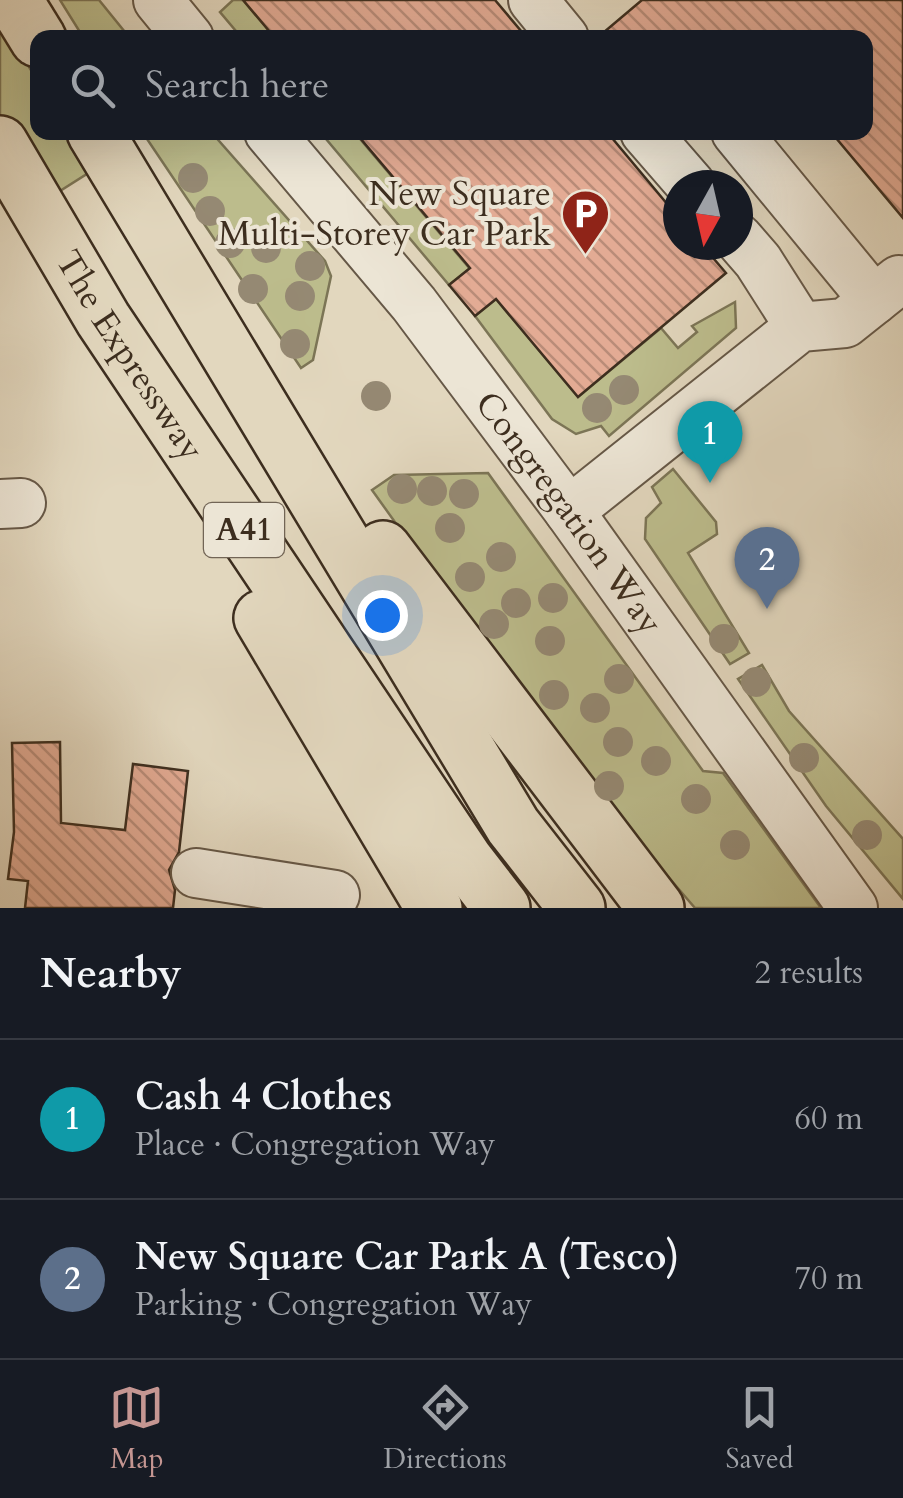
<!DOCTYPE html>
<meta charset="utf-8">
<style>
body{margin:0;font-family:Cardo,serif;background:#242831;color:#f1f3f6}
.compass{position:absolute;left:663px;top:170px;width:90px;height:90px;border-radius:50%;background:#171b24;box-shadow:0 10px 40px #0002;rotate:188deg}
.you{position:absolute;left:382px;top:615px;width:35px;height:35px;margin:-25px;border:8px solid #fff;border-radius:50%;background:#1a73e8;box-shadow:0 0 0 15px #1a73e833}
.badge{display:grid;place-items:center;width:65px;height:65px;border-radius:50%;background:#c59692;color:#fff;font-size:32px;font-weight:700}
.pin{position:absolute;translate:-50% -82px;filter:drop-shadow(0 2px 5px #0008)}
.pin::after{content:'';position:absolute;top:52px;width:35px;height:30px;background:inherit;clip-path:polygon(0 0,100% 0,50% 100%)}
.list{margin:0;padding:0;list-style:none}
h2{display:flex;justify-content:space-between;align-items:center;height:130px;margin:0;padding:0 40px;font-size:42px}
h2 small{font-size:32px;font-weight:400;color:#9ea1a6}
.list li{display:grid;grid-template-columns:65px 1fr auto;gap:30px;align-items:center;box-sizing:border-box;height:160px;padding:0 40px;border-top:2px solid #363941}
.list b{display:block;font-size:38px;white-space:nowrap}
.list p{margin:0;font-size:32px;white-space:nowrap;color:#9ea1a6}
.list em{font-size:32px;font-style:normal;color:#9ea1a6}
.icon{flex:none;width:55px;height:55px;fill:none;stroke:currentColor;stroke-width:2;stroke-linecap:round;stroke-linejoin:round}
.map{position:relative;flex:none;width:903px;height:908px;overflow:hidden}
.search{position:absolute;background:#171b24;box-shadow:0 10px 40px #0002;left:30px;right:30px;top:30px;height:110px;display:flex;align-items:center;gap:25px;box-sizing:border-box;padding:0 35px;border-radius:20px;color:#9ea1a6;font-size:38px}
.sheet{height:450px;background:#171b24}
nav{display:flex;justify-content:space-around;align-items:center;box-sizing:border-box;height:140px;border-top:2px solid #363941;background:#171b24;font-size:28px;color:#9ea1a6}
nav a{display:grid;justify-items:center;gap:5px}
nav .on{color:#c59692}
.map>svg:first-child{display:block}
.green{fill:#bcbc8c;stroke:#7c7556;stroke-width:2.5}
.building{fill:url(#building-back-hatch);stroke:#3d2e1f;stroke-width:2.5}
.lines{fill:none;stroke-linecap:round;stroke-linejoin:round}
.minor-casing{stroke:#665847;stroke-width:52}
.highway-casing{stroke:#3d2e1f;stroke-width:60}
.minor{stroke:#ece5d5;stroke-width:48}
.highway{stroke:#e2d7be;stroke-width:55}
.tree{fill:#958973}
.labels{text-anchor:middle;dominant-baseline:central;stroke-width:8;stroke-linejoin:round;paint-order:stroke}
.shield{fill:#ece5d5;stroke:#726556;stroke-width:2.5}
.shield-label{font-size:32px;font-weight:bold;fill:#3d2e1f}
.poi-label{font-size:35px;fill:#3d2e1f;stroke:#ece5d5;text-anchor:end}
.street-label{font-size:35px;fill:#3d2e1f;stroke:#ece5d5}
</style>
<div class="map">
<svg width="903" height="908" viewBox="0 0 903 908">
<defs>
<pattern id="building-back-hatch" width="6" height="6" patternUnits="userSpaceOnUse" patternTransform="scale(2.5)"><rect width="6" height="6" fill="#e3ab94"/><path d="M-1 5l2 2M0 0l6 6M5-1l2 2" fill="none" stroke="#b98c78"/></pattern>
</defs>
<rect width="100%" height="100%" fill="#e2d7be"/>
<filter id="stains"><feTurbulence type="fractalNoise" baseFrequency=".002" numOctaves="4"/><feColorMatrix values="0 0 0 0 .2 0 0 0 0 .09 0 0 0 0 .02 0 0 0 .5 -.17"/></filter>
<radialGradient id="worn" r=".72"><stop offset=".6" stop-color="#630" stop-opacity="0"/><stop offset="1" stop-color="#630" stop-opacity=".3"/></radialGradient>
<g class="green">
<path d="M60,0H99L129,37H83Z"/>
<path d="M233,0H243L275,37H241L220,12Z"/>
<path d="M0,19L37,80L38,132L70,133L93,170L52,196L0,118Z"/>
<path d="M143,133H212L325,261L331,276L313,360L301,368Z"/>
<path d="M321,133H355L470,269L449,285Z"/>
<path d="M496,299L578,397L661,328L678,348L697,332L692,326L735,302L736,328L609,436L601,426L576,434L552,419L475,316Z"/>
<path d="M673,469L716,522L717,534L688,553L749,653L730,664L645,539L646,518L661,503L652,487Z"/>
<path d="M488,473L703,771L723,773L821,908H695L553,743L372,490L394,475Z"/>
<path d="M762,665L789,711L903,839V899L826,806L738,679Z"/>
</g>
<g class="building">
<path d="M243,0H495L527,38H275Z"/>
<path d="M642,0H903V218L831,132H866V38H597Z"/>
<path d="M355,132H607L678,217V245H702L726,273L578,397L496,299L475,316L449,285L470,268Z"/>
<path d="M60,742L61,823L125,830L133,764L188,771L179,852L169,870L175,890L173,908H25L28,881L8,879L14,832L12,743Z"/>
</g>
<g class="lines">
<defs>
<g id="minor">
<path d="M158,0L189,38"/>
<path d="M533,0L564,38"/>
<path id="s1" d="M269,132L414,304L569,511L853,908"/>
<path d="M645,132L691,185"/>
<path d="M736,132L874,300"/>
<path d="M738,238L758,261L800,327"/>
<path d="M0,504L21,503"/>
<path d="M569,511L800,327L845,323L899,280"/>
<path d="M196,873L335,895"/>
</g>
<g id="highway">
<path d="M14,0L38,39"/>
<path d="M95,132L513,826L577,908"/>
<path id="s2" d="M0,144L103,319L465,860L502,908"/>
<path d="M383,549L656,908"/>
<path d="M262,618L434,908"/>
</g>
</defs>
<use href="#minor" class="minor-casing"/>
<use href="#highway" class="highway-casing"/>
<use href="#minor" class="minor"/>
<use href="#highway" class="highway"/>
</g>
<g class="tree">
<circle cx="193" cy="178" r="15"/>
<circle cx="210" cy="211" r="15"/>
<circle cx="230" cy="243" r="15"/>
<circle cx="266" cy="248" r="15"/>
<circle cx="310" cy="266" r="15"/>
<circle cx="253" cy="289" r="15"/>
<circle cx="300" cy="296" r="15"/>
<circle cx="295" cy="344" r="15"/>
<circle cx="624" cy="390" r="15"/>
<circle cx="376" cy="396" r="15"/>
<circle cx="597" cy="408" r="15"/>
<circle cx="402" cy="489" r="15"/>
<circle cx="432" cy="491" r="15"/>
<circle cx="464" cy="494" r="15"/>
<circle cx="450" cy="528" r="15"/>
<circle cx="501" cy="557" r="15"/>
<circle cx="470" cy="577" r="15"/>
<circle cx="553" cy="598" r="15"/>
<circle cx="516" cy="603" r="15"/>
<circle cx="494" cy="624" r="15"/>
<circle cx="724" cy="639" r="15"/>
<circle cx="550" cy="641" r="15"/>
<circle cx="619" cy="679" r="15"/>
<circle cx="756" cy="682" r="15"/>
<circle cx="554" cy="695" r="15"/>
<circle cx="595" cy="708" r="15"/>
<circle cx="618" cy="742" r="15"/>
<circle cx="804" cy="758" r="15"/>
<circle cx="656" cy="761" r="15"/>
<circle cx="609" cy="786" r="15"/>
<circle cx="696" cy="799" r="15"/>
<circle cx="867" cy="835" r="15"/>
<circle cx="735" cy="845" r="15"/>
</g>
<defs>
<symbol id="parking-pin" viewBox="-11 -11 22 30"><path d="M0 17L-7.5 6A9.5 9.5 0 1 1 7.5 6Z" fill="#8f2418" stroke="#ece5d5"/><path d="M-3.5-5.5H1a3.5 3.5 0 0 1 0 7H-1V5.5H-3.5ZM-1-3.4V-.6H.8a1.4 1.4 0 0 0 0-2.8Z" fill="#fff"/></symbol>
</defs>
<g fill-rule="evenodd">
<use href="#parking-pin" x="558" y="186" width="55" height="75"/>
</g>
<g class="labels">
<rect class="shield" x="204" y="503" width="80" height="54" rx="8"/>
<g class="shield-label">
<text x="244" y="530">A41</text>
</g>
<g class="poi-label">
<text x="551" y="194">New Square<tspan x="551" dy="40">Multi-Storey Car Park</tspan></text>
</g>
<g class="street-label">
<text stroke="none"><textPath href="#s2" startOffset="248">The Expressway</textPath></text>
<text stroke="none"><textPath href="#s1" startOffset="485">Congregation Way</textPath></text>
</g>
</g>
<rect width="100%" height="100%" filter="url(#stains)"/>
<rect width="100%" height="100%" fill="url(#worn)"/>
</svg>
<svg class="compass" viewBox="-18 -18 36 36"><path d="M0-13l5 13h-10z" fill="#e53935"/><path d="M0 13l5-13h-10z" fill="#9ea1a6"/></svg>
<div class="you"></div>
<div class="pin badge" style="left:710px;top:483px;background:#0f9aa8">1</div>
<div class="pin badge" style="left:767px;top:609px;background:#5c6f8a">2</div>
<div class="search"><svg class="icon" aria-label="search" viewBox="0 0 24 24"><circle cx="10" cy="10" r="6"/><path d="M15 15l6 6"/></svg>Search here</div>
</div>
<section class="sheet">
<h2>Nearby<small>2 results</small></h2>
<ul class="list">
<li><span class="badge" style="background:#0f9aa8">1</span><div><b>Cash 4 Clothes</b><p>Place · Congregation Way</p></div><em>60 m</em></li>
<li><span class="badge" style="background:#5c6f8a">2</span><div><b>New Square Car Park A (Tesco)</b><p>Parking · Congregation Way</p></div><em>70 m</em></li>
</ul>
</section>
<nav>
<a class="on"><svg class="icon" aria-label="map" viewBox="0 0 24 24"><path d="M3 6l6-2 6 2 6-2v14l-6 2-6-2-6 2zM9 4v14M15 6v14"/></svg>Map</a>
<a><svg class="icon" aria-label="directions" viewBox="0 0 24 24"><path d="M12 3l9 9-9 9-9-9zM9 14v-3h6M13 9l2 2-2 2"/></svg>Directions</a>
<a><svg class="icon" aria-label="saved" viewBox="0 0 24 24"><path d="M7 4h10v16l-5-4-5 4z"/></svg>Saved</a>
</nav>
